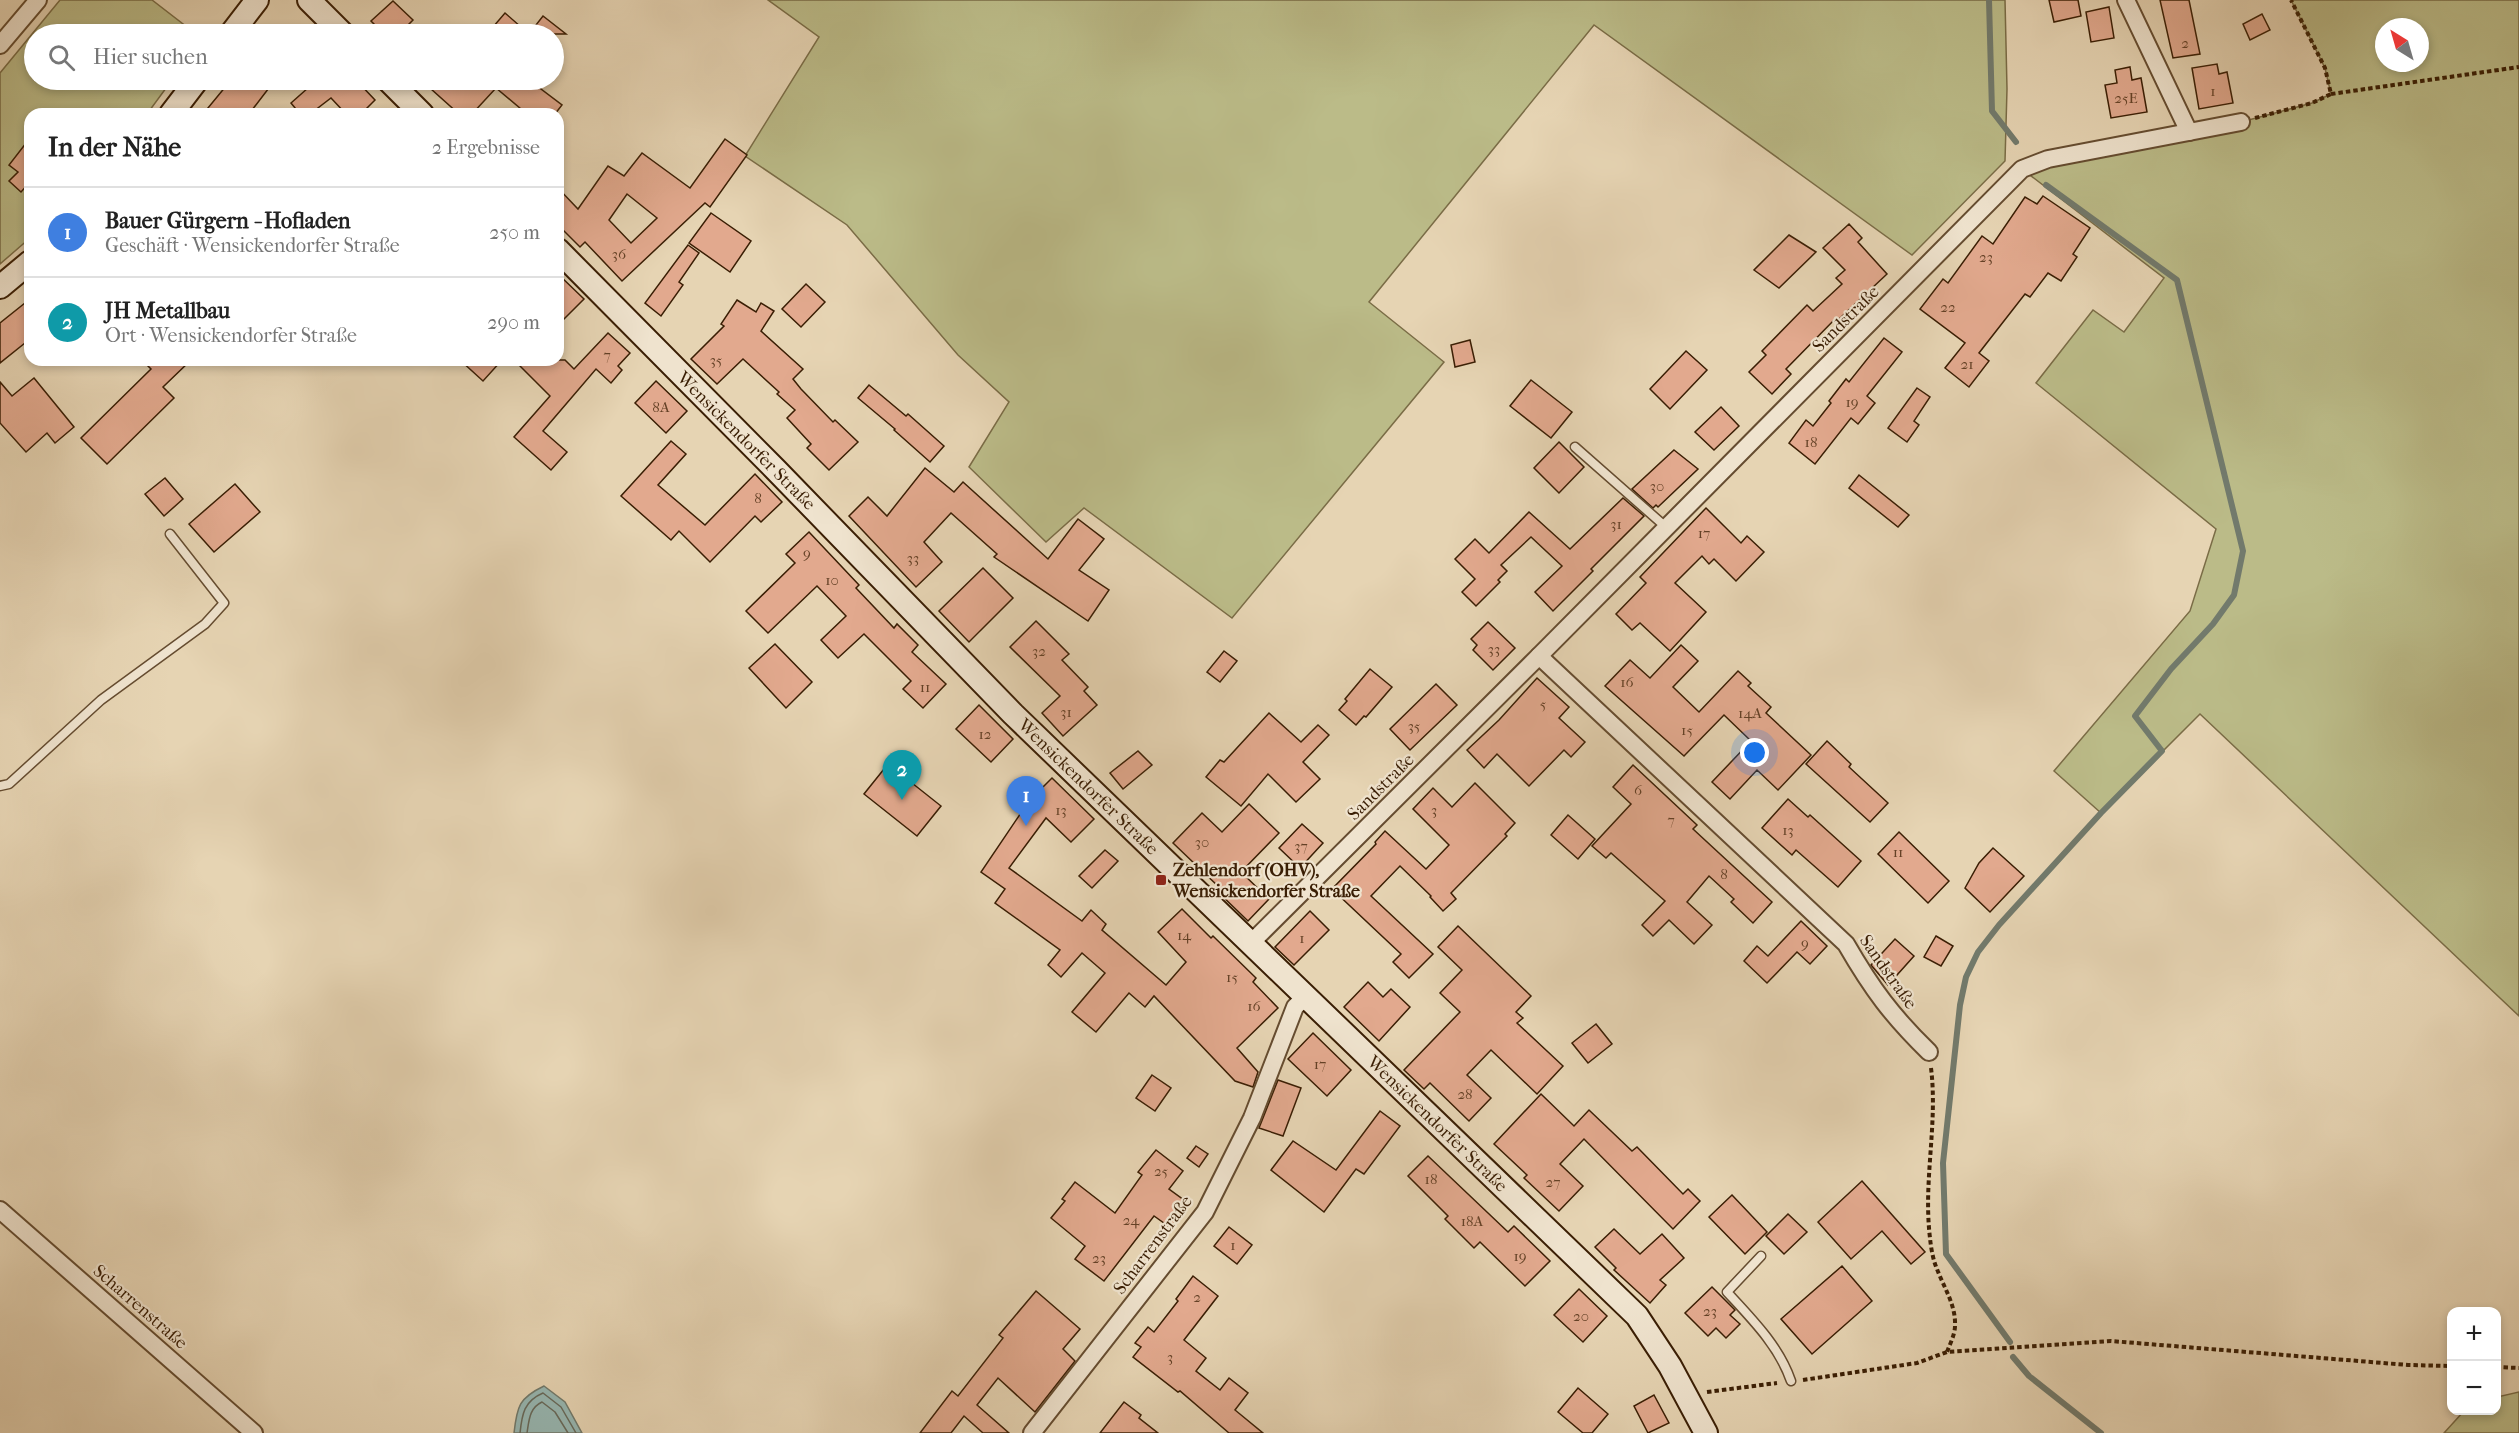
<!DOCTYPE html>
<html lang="de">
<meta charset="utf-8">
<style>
body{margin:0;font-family:"IM FELL French Canon",serif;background:#f6f6f6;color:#222}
.controls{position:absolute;right:18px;bottom:18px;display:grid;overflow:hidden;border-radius:12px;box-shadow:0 3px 9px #0003}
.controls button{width:54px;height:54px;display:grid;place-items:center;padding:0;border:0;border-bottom:2px solid #e0e0e0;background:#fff;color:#222;font:30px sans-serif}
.compass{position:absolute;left:2375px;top:18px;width:54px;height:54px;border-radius:50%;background:#fff;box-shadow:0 3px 9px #0003;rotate:323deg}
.you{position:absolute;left:1755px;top:753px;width:21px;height:21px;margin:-15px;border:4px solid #fff;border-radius:50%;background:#1a73e8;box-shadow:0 0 0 9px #1a73e833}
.badge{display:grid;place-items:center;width:39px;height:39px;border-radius:50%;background:#8f2418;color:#fff;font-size:20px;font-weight:700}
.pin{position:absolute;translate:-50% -50px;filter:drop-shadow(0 2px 3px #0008)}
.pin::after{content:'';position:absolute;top:32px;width:21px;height:18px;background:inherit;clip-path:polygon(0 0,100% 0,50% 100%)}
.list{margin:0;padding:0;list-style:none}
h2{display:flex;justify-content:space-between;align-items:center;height:78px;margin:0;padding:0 24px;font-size:26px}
h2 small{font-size:20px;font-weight:400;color:#767676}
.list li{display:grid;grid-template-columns:39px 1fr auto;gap:18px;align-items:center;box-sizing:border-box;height:90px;padding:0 24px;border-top:2px solid #e0e0e0}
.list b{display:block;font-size:22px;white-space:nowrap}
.list p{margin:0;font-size:20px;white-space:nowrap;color:#767676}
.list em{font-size:20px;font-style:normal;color:#767676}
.icon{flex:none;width:33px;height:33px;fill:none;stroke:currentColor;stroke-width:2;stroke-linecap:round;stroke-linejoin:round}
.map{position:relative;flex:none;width:2519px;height:1433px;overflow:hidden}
.search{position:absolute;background:#fff;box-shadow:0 3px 9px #0003;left:24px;top:24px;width:540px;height:66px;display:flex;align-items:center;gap:15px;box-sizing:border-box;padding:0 21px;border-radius:33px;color:#767676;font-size:22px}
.panel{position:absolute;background:#fff;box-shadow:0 3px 9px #0003;left:24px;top:108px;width:540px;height:258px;border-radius:18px}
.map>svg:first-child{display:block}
.green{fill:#bb8;stroke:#7a6c46;stroke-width:1.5;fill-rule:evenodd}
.water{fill:#97b7b2;stroke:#727a6c;stroke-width:1.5}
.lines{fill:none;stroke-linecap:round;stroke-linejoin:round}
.shore{stroke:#686a5b;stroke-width:1.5}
.stream{stroke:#727a6c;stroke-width:6}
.building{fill:#e2a98e;stroke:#3a1e04;stroke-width:1.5;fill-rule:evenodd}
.lane-casing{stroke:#654c30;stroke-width:11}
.street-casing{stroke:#654c30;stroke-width:20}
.secondary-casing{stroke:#3a1e04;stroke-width:26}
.path{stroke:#3a1e04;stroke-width:4;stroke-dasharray:4.5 3;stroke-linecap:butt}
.lane{stroke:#efe3ce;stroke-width:8}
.street{stroke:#efe3ce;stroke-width:16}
.secondary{stroke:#efe3ce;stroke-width:22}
.poi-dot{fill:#8f2418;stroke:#efe3ce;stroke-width:2}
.labels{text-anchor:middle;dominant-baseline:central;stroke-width:4.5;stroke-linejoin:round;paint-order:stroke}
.number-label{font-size:15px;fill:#644126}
.street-label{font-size:18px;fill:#3a1e04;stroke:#efe3ce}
.poi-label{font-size:18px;font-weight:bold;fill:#3a1e04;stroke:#efe3ce;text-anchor:start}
</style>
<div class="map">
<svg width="2519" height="1433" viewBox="0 0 2519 1433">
<rect width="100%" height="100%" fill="#e6d4b3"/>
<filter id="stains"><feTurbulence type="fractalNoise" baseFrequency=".00333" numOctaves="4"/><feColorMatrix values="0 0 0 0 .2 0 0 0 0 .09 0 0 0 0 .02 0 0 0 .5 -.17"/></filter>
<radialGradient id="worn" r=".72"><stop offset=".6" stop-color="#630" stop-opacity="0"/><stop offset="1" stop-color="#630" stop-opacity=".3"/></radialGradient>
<g class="green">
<path d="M60,0H152L196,34H34V80H172L147,114H30V238L0,264V73Z"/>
<path d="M768,0H2005L2007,89L2005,161L1912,255L1594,25L1369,302L1444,362L1232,618L1084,508L1046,542L969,467L1009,402L958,355L847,225L745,156L819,37Z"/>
<path d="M2291,0H2519V1016L2200,714L2101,813L2054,771L2190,611L2216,529L2036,383L2093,310L2124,332L2164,278L2022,169L2241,122L2312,103L2331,94L2325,68ZM2384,27H2420V63H2384Z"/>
<path d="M2519,1392V1433H2444L2464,1411L2496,1410L2497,1397Z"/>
</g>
<path class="water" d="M544,1386L565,1402L582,1433H514C517,1406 519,1398 544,1386Z"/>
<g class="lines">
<g class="shore">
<path d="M520,1433C522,1414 524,1401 543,1393L561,1407L576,1433"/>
<path d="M527,1433C529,1421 529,1408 542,1402L555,1412L568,1433"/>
</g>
<g class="stream">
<path d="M1989,0L1992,111L2016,142"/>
<path d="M2010,1342L1946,1254L1943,1163L1960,1005L1966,977L1978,952L1999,925L2101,813L2162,751L2135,716L2171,669L2213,624L2234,595L2243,551L2177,280L2046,185"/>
<path d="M2013,1357L2029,1376L2101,1433"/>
</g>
</g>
<g class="building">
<path d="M2049,0H2078L2081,16L2054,22Z"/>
<path d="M2160,0H2189L2200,54L2173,58Z"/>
<path d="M393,1L413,20L399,34H384L371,21Z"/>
<path d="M2109,7L2114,38L2091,42L2086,12Z"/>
<path d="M505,13L529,34L543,16L566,34H487Z"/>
<path d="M2262,14L2270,30L2250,40L2243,24Z"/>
<path d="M2217,64L2219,74L2227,72L2233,103L2199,109L2192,68Z"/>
<path d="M2130,67L2132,80L2141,78L2147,112L2111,118L2105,85L2117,83L2115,70Z"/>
<path d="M231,80H275L249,114H203Z"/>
<path d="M317,80H356L375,100L361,114H346L331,98L310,114H300L291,103Z"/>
<path d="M421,80H529L562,105L555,114H527L496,88L472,114H459Z"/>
<path d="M30,138V182L21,192L9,181L18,172L9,165Z"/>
<path d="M725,139L747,155L710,207L705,203L622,281L585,242L580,247L558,225V188L578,209L608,166L624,176L642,153L690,188ZM627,194L657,218L631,243L609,220Z"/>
<path d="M2043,196L2090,228L2073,254L2077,257L2061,281L2048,273L2030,297L2025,294L1979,353L1989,361L1969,387L1945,368L1965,343L1920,309L1943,279L1948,283L1982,236L1993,244L2025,197L2037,204Z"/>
<path d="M711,213L751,241L730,272L689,243Z"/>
<path d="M1849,224L1862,238L1858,242L1887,274L1838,320L1836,318L1786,369L1791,374L1772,394L1749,372L1766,355L1762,351L1807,305L1813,311L1842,284L1836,278L1845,270L1823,248Z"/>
<path d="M1789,235L1816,252L1779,288L1754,270Z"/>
<path d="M688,245L699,253L679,282L683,285L661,316L645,303Z"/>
<path d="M558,274L584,299L558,325Z"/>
<path d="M806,284L825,302L801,327L782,309Z"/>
<path d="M30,299V339L0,363V323Z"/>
<path d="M737,300L756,312L761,303L774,311L761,331L803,369L793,379L801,389L833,422L835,420L858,442L829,470L807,448L811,444L787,418L795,410L777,394L779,392L743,359L717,384L691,359L724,326L721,324Z"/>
<path d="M608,333L630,353L618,366L622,370L611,383L596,369L543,431L567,452L551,470L514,437L550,396L514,360H565L574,369Z"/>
<path d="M1884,338L1902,352L1867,396L1875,403L1858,424L1851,418L1815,464L1789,443L1806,420L1813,426L1831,403L1829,401L1846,379L1849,382Z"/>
<path d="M1470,340L1475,362L1455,367L1451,345Z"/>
<path d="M1686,351L1707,370L1670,409L1650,389Z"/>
<path d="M142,360H191L163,387L174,398L107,464L81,438L151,369Z"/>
<path d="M460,360H502L483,381Z"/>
<path d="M34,378L74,427L55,443L47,433L26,452L0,423V382L12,396Z"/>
<path d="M1531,380L1572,412L1551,438L1510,406Z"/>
<path d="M656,381L687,411L666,433L635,403Z"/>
<path d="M869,385L906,416L908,414L944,446L930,462L894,430L895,429L858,398Z"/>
<path d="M1917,388L1930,397L1914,421L1919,425L1907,442L1888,428Z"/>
<path d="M1721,407L1739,426L1714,450L1695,432Z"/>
<path d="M671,441L686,454L658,485L705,525L755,474L782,502L761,522L755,516L710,562L679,531L671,540L621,496Z"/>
<path d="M1559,442L1584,467L1559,493L1534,468Z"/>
<path d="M1674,450L1698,469L1658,507L1656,505L1653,508L1632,489Z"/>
<path d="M925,468L954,492L963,482L1048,559L1078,519L1104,539L1079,570L1109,590L1088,621L994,557L997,554L951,513L924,542L942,562L916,587L849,516L868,497L887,516Z"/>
<path d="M1859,475L1909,515L1898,527L1849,488Z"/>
<path d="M165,478L183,499L164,516L145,494Z"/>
<path d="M235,484L260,512L214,552L189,524Z"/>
<path d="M1623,498L1644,516L1591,569L1593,571L1553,611L1535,592L1562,566L1531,537L1501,565L1507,571L1498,580L1500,582L1476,606L1462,592L1475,579L1455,559L1475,539L1489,553L1529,512L1570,549Z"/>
<path d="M1706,508L1741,543L1747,536L1764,552L1736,581L1714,559L1709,564L1702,556L1675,583L1706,612L1670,651L1640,623L1632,630L1616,614L1646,583L1640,577Z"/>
<path d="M809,532L859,585L856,588L894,628L897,624L918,645L912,652L946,684L923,708L903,689L911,681L864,634L838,658L821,640L846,616L817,586L768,633L746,611L795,563L786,554Z"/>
<path d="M983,568L1013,598L969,642L939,611Z"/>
<path d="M1036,621L1069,654L1062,660L1088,687L1084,691L1097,705L1063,736L1042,713L1060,696L1010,647Z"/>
<path d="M1488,622L1515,648L1493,670L1473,650L1477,645L1471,639Z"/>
<path d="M775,644L812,682L786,708L749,668Z"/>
<path d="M1681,645L1698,661L1673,687L1699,712L1738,671L1751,683L1748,686L1771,707L1766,713L1811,755L1778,790L1757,770L1730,799L1712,782L1751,741L1724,715L1684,756L1605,686L1630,660L1650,678Z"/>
<path d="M1224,651L1237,661L1220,682L1207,672Z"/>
<path d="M1370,669L1392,687L1366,717L1364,716L1356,725L1339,710L1347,701L1345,699Z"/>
<path d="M1537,678L1569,707L1559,718L1585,742L1571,757L1564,750L1529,786L1497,754L1484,768L1467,750L1499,720Z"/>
<path d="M1436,684L1457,705L1410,750L1390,729Z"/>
<path d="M979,705L1013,739L991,762L956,729Z"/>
<path d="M1269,713L1301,742L1318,725L1329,735L1303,762L1320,779L1296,802L1268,774L1241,806L1206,777L1220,760L1224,762Z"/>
<path d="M1827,741L1851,764L1849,767L1888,803L1870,822L1806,764Z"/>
<path d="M1138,751L1152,765L1123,789L1110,773Z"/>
<path d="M888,764L941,806L917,836L864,794Z"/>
<path d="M1633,765L1697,825L1693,829L1772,902L1753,923L1731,902L1734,899L1709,876L1687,902L1712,925L1694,944L1669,920L1653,936L1642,925L1665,901L1611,853L1606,858L1592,846L1631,804L1613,787Z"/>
<path d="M1052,778L1094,819L1071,842L1046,818L1009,868L1082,921L1091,910L1106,924L1102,930L1166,985L1186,962L1158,932L1182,909L1211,938L1213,936L1256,978L1253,982L1278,1008L1237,1048L1258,1072L1253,1087L1235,1081L1154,996L1145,1007L1129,993L1096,1032L1072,1012L1105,973L1082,953L1061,977L1048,965L1060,950L995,903L1005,889L981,872L1029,801Z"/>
<path d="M1475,783L1515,823L1505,834L1507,836L1451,893L1456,899L1443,911L1430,897L1431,896L1400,866L1371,896L1433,954L1409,978L1393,962L1401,954L1332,889L1376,844L1375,842L1385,831L1426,869L1449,845L1413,809L1433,788L1452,807Z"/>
<path d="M1788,799L1808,817L1810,815L1861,861L1838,887L1796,850L1792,855L1762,828Z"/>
<path d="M1249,804L1279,833L1241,872L1269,899L1248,921L1218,892L1221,889L1173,843L1202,813L1222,832Z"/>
<path d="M1568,815L1595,839L1578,859L1551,835Z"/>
<path d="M1302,824L1323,843L1300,868L1279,848Z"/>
<path d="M1899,832L1949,881L1928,903L1878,854Z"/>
<path d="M1993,848L2024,876L1990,912L1965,888L1979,863Z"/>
<path d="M1105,850L1118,861L1092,888L1079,876Z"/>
<path d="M1310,911L1329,930L1294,965L1275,947Z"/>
<path d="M1801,921L1827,946L1810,964L1797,952L1767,983L1744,961L1757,946L1768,956Z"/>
<path d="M1458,926L1531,996L1516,1012L1523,1018L1517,1023L1563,1066L1537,1094L1491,1050L1467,1075L1491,1098L1469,1121L1430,1083L1424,1089L1404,1070L1460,1012L1440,993L1462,970L1438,947Z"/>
<path d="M1936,936L1953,946L1941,966L1924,957Z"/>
<path d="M1895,939L1914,956L1888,985L1871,965Z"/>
<path d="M1368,982L1383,997L1391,989L1410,1007L1379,1041L1344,1007Z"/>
<path d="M1596,1024L1612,1044L1588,1063L1572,1043Z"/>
<path d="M1313,1033L1351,1070L1327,1096L1288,1059Z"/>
<path d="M1152,1075L1171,1088L1155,1111L1136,1098Z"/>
<path d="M1278,1080L1301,1088L1283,1136L1259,1128Z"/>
<path d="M1541,1094L1574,1126L1589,1110L1632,1151L1637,1147L1683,1194L1688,1189L1700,1201L1673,1229L1584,1139L1560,1164L1583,1186L1559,1211L1524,1178L1527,1175L1494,1144Z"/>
<path d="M1380,1111L1400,1126L1364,1174L1356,1169L1324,1212L1271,1170L1293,1141L1336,1170Z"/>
<path d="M1196,1146L1208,1154L1199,1167L1187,1158Z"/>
<path d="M1156,1150L1183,1171L1169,1189L1188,1203L1171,1228L1154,1216L1104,1281L1075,1259L1085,1246L1051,1218L1065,1201L1062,1199L1075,1182L1115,1213L1142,1175L1138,1172Z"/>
<path d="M1428,1156L1508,1232L1514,1226L1550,1261L1525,1286L1480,1242L1474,1248L1445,1219L1448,1216L1408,1176Z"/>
<path d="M1862,1181L1925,1252L1911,1264L1882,1231L1851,1259L1818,1222Z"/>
<path d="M1732,1195L1767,1232L1745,1254L1709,1217Z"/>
<path d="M1788,1214L1807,1232L1784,1254L1766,1236Z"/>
<path d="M1229,1227L1252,1245L1237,1264L1214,1246Z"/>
<path d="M1614,1229L1640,1254L1662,1234L1684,1258L1660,1280L1666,1285L1650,1303L1614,1270L1616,1268L1595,1247Z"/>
<path d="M1842,1266L1872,1301L1812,1354L1781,1319Z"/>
<path d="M1193,1276L1218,1296L1184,1340L1206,1358L1196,1371L1220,1390L1229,1378L1248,1393L1235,1410L1263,1433H1229L1180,1391L1178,1392L1133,1357L1141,1347L1135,1343L1148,1327L1154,1332L1178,1301L1176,1299Z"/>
<path d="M1712,1287L1735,1310L1730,1315L1740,1324L1726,1338L1716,1328L1708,1336L1685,1313Z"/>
<path d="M1579,1289L1607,1316L1583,1342L1554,1315Z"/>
<path d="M1036,1291L1080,1329L1063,1349L1075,1361L1035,1412L998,1378L977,1405L1009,1433H983L964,1416L951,1433H920L952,1391L958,1396L1003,1338L999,1335Z"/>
<path d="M1578,1388L1608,1414L1592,1433H1583L1558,1412Z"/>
<path d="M1654,1395L1669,1423L1648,1433L1634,1406Z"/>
<path d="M1124,1402L1141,1415L1139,1418L1158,1433H1100Z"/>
</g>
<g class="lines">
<defs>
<g id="lane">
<path d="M1575,447L1667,528"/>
<path d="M0,786L9,784L101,700L205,624L224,603L170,534"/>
<path d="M1761,1256L1727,1292C1752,1319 1779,1346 1791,1381"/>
</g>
<g id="street">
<path d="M2126,0L2189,132"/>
<path d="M0,45L38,0"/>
<path d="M1539,656L1846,944C1872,989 1892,1016 1929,1052"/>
<path d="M1250,944L1539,656L2022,169L2048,159L2241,122"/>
<path d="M0,1210L254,1433"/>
<path d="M1032,1433L1205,1212L1252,1118L1295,1007L1305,997"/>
</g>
<g id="secondary">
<path d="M309,0L343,34"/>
<path d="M231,34L257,0"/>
<path d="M388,80L422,114"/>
<path d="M171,114L197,80"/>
<path d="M558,250L776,470L1013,714L1637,1316L1670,1366L1706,1433"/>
<path d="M0,287L30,262"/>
</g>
</defs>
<use href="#lane" class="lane-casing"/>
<use href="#street" class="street-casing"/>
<use href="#secondary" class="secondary-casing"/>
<g class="path">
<path d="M2331,94L2519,67"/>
<path d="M2255,118L2312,103L2331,94L2325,68L2291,0"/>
<path d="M1931,1068C1938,1124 1923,1181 1930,1238C1931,1248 1933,1260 1937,1269C1944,1288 1956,1305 1955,1326C1955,1334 1950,1344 1947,1352"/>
<path d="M2496,1367L2519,1368"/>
<path d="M1803,1380L1917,1363L1947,1352L2111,1341L2408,1365L2452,1366"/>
<path d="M1707,1392L1777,1383"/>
</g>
<use href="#lane" class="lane"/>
<use href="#street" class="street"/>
<use href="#secondary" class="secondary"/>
</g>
<rect class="poi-dot" x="1155" y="874" width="12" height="12" rx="3"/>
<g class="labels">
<g class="number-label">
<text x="2185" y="43">2</text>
<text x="2213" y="91">1</text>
<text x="2126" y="98">25E</text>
<text x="619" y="254">36</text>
<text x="1986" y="257">23</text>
<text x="1948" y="307">22</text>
<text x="607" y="355">7</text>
<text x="716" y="360">35</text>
<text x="1967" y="364">21</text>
<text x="1852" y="402">19</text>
<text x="661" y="407">8A</text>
<text x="1811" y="442">18</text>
<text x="1657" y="486">30</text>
<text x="758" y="498">8</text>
<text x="1616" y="524">31</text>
<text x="1704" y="533">17</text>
<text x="807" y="553">9</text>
<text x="913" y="558">33</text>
<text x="832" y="580">10</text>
<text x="1494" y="649">33</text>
<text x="1039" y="651">32</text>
<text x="1627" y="682">16</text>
<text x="925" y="687">11</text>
<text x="1543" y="704">5</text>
<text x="1066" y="712">31</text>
<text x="1750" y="713">14A</text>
<text x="1414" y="726">35</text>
<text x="1687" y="730">15</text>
<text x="985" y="734">12</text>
<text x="1638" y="790">6</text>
<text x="1061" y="810">13</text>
<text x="1434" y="810">3</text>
<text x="1671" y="820">7</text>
<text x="1788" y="830">13</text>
<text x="1202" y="842">30</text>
<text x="1301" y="846">37</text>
<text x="1898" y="852">11</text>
<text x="1724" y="874">8</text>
<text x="1184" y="935">14</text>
<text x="1302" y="938">1</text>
<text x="1805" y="943">9</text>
<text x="1232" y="977">15</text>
<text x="1254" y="1006">16</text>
<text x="1320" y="1064">17</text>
<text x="1465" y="1094">28</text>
<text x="1161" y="1171">25</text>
<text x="1431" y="1179">18</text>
<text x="1553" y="1182">27</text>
<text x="1131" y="1220">24</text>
<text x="1472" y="1221">18A</text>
<text x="1233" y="1245">1</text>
<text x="1520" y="1256">19</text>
<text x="1099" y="1258">23</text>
<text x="1197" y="1297">2</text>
<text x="1710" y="1311">23</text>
<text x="1581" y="1316">20</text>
<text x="1170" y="1357">3</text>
</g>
<g class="street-label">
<text transform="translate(1846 319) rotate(-45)">Sandstraße</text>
<text transform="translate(746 441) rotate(45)">Wensickendorfer Straße</text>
<text transform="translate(1088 787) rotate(44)">Wensickendorfer Straße</text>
<text transform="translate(1381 787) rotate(-45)">Sandstraße</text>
<text transform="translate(1888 972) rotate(55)">Sandstraße</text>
<text transform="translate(1437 1124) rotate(44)">Wensickendorfer Straße</text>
<text transform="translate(1153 1245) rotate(-53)">Scharrenstraße</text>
<text transform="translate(140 1307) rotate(41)">Scharrenstraße</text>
</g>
<g class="poi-label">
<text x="1173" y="870">Zehlendorf (OHV),<tspan x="1173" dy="21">Wensickendorfer Straße</tspan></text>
</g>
</g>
<rect width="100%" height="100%" filter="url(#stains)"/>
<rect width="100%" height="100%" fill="url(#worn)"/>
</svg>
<div class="controls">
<button>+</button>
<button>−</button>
</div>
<svg class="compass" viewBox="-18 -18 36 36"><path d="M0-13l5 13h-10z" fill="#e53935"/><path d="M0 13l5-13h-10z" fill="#767676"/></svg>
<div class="you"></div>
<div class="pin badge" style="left:1026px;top:826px;background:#3f7fe0">1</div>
<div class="pin badge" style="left:902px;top:800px;background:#0f9aa8">2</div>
<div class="search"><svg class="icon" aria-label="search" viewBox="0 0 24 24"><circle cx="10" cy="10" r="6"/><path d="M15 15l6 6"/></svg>Hier suchen</div>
<section class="panel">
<h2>In der Nähe<small>2 Ergebnisse</small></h2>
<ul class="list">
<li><span class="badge" style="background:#3f7fe0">1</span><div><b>Bauer Gürgern - Hofladen</b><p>Geschäft · Wensickendorfer Straße</p></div><em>250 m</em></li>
<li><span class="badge" style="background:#0f9aa8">2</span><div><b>JH Metallbau</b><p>Ort · Wensickendorfer Straße</p></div><em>290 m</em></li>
</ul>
</section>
</div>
